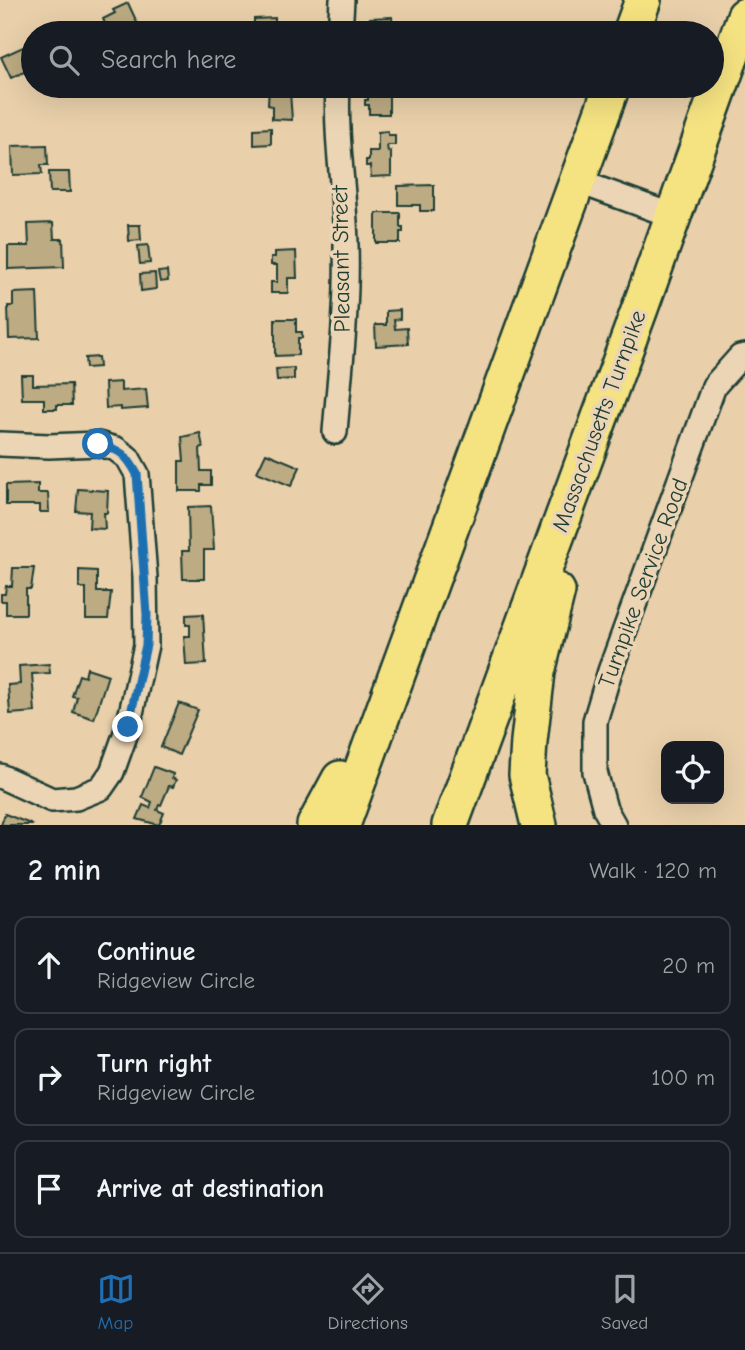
<!DOCTYPE html>
<meta charset="utf-8">
<style>
body{margin:0;font-family:"Comic Neue",sans-serif;background:#20242c;color:#f1f3f6}
.controls{position:absolute;right:21px;bottom:21px;display:grid;overflow:hidden;border-radius:14px;box-shadow:0 7px 28px #0002}
.controls button{width:63px;height:63px;display:grid;place-items:center;padding:0;border:0;border-bottom:2px solid #363941;background:#171b24;color:#f1f3f6;font:35px sans-serif}
.stop{position:absolute;width:21px;height:21px;margin:-16px;border:5px solid #1f6fb2;border-radius:50%;background:#fff}
.stop.end{background:#1f6fb2;border-color:#fff;box-shadow:0 2px 7px #0008}
.list{margin:0;padding:0;list-style:none}
h2{display:flex;justify-content:space-between;align-items:center;height:91px;margin:0;padding:0 28px;font-size:30px}
h2 small{font-size:23px;font-weight:400;color:#9ea1a6}
.list li{display:grid;grid-template-columns:46px 1fr auto;gap:21px;align-items:center;box-sizing:border-box;height:98px;margin:0 14px 14px;padding:0 14px;border:2px solid #363941;border-radius:14px}
.list b{display:block;font-size:26px;white-space:nowrap}
.list p{margin:0;font-size:23px;white-space:nowrap;color:#9ea1a6}
.list em{font-size:23px;font-style:normal;color:#9ea1a6}
.icon{flex:none;width:38px;height:38px;fill:none;stroke:currentColor;stroke-width:2;stroke-linecap:round;stroke-linejoin:round}
.map{position:relative;flex:none;width:745px;height:825px;overflow:hidden}
.search{position:absolute;background:#171b24;box-shadow:0 7px 28px #0002;left:21px;right:21px;top:21px;height:77px;display:flex;align-items:center;gap:18px;box-sizing:border-box;padding:0 24px;border-radius:38px;color:#9ea1a6;font-size:26px}
.sheet{height:427px;background:#171b24}
nav{display:flex;justify-content:space-around;align-items:center;box-sizing:border-box;height:98px;border-top:2px solid #363941;background:#171b24;font-size:19px;color:#9ea1a6}
nav a{display:grid;justify-items:center;gap:4px}
nav .on{color:#1f6fb2}
.map>svg:first-child{display:block}
.building{fill:#bcab83;stroke:#1f3d34;stroke-width:2}
.lines{fill:none;stroke-linecap:round;stroke-linejoin:round}
.minor-casing{stroke:#1f3d34;stroke-width:28}
.highway-casing{stroke:#1f3d34;stroke-width:40}
.minor{stroke:#ebd5b4;stroke-width:23}
.highway{stroke:#f5e382;stroke-width:35}
.route{stroke:#1f6fb2;stroke-width:9}
.labels{text-anchor:middle;dominant-baseline:central;stroke-width:7;stroke-linejoin:round;paint-order:stroke}
.street-label{font-size:23px;fill:#1f3d34;stroke:#ebd5b4}
</style>
<div class="map">
<svg width="745" height="825" viewBox="0 0 745 825">
<rect width="100%" height="100%" fill="#e9d0ab"/>
<filter id="ink" filterUnits="userSpaceOnUse"><feTurbulence type="fractalNoise" baseFrequency=".0143" numOctaves="2"/><feDisplacementMap in="SourceGraphic" scale="14" xChannelSelector="R" yChannelSelector="G"/><feConvolveMatrix kernelMatrix="1 2 1 2 8 2 1 2 1" color-interpolation-filters="sRGB"/></filter>
<g filter="url(#ink)">
<g class="building">
<path d="M128,3L141,31L109,33L103,19L115,13L113,10Z"/>
<path d="M392,17L393,33H371L370,18Z"/>
<path d="M275,18V29H290V33H254V19Z"/>
<path d="M33,45V68L11,78L1,57L23,47L24,49Z"/>
<path d="M269,86H285L284,92H290L292,120L272,119V106L268,105Z"/>
<path d="M375,86H389V114H369V105H365V100H368V90H376Z"/>
<path d="M271,128V144L254,145V129Z"/>
<path d="M388,131V135H395V145H387L388,152L391,151V176L371,177L370,166H366V160H369V151H378V132Z"/>
<path d="M47,145L48,165H41L42,174L13,175L12,146Z"/>
<path d="M49,172H69L70,192H50Z"/>
<path d="M434,185V211H420V205H398V186Z"/>
<path d="M376,213H400V227H403V232H400V243H376Z"/>
<path d="M53,223L54,239H63L64,267L8,269V246H29L28,224Z"/>
<path d="M128,225H140L141,240L129,241Z"/>
<path d="M148,245L150,263L140,264L138,246Z"/>
<path d="M296,251L297,278H288V293H271V282H277V265H271V257H275V252Z"/>
<path d="M167,271L168,281L160,282L158,272Z"/>
<path d="M155,273L156,289L141,291L140,274Z"/>
<path d="M37,292L39,338L9,339L8,306H13V293Z"/>
<path d="M400,310V319L394,320L395,329L407,328L408,344L376,346L375,325H386V311Z"/>
<path d="M275,319H296V332H302V338H298V355L275,356Z"/>
<path d="M98,357L99,367L86,368L85,358Z"/>
<path d="M294,368V379L277,380L276,369Z"/>
<path d="M21,375H33V385L71,384L72,405H57V409H44V399H22Z"/>
<path d="M121,382V391L146,389L148,408L121,410V407L106,408L105,383Z"/>
<path d="M200,433L203,447L200,448L201,471H211V485H201V491H179V461H184L182,437Z"/>
<path d="M266,453L300,467L291,486L257,472Z"/>
<path d="M38,484V493H48L49,512H40V505H6V485Z"/>
<path d="M78,489L108,491L107,513H104L105,529L89,528L90,512L76,511Z"/>
<path d="M211,506L214,550H204V579H183L182,551H189L188,507Z"/>
<path d="M13,568H34L31,589H26V614H6V601H1V594H5L6,586H12Z"/>
<path d="M79,570L97,571V592H111L108,619H86V588H79Z"/>
<path d="M203,614L206,664L186,665L184,636H190V625H186V615Z"/>
<path d="M49,664L50,673L32,674L35,712L10,714L8,685L20,684L19,666Z"/>
<path d="M87,668L108,675L94,719L73,712L77,697L72,696L79,675L85,677Z"/>
<path d="M179,703L198,710L179,755L161,747Z"/>
<path d="M154,767L173,774L172,778L176,780L173,787L169,786L161,805H159L157,810L164,813L159,825L137,819L143,805L150,808L152,802L142,797Z"/>
<path d="M5,814L33,825H1Z"/>
</g>
<g class="lines">
<defs>
<g id="minor">
<path d="M340,33L342,0"/>
<path d="M577,181L673,216"/>
<path d="M335,432C340,370 348,307 346,245C345,192 335,139 338,86"/>
<path d="M0,444L49,446L98,444L116,449L128,458L137,474L145,577L146,645L128,727L112,772L101,788L76,798L52,800L0,776"/>
<path d="M614,825L605,809L595,772V721L610,671L714,386L740,357L745,356"/>
</g>
<g id="highway">
<path d="M631,33L643,0"/>
<path d="M315,825L340,779"/>
<path d="M342,825L612,86"/>
<path d="M450,825L639,311L745,16"/>
<path d="M539,825L527,775L529,741L537,672L557,591"/>
</g>
</defs>
<use href="#minor" class="minor-casing"/>
<use href="#highway" class="highway-casing"/>
<use href="#minor" class="minor"/>
<use href="#highway" class="highway"/>
</g>
</g>
<g class="lines" filter="url(#ink)">
<path class="route" d="M98,444C121,450 126,454 137,474L147,615L146,645L128,727"/>
</g>
<g class="labels">
<g class="street-label">
<text transform="translate(341 259) rotate(-91)">Pleasant Street</text>
<text transform="translate(599 421) rotate(-70)">Massachusetts Turnpike</text>
<text transform="translate(643 583) rotate(-70)">Turnpike Service Road</text>
</g>
</g>
</svg>
<div class="controls">
<button><svg class="icon" aria-label="locate" viewBox="0 0 24 24"><circle cx="12" cy="12" r="6"/><path d="M12 2v4M12 18v4M2 12h4M18 12h4"/></svg></button>
</div>
<div class="stop" style="left:98px;top:444px"></div>
<div class="stop end" style="left:128px;top:727px"></div>
<div class="search"><svg class="icon" aria-label="search" viewBox="0 0 24 24"><circle cx="10" cy="10" r="6"/><path d="M15 15l6 6"/></svg>Search here</div>
</div>
<section class="sheet">
<h2>2 min<small>Walk · 120 m</small></h2>
<ul class="list">
<li><svg class="icon" aria-label="ahead" viewBox="0 0 24 24"><path d="M12 20V5M6 11l6-6 6 6"/></svg><div><b>Continue</b><p>Ridgeview Circle</p></div><em>20 m</em></li>
<li><svg class="icon" aria-label="right" viewBox="0 0 24 24"><path d="M7 20v-9h11M14 6l5 5-5 5"/></svg><div><b>Turn right</b><p>Ridgeview Circle</p></div><em>100 m</em></li>
<li><svg class="icon" aria-label="arrive" viewBox="0 0 24 24"><path d="M6 21V4h12l-3 4 3 4H6"/></svg><div><b>Arrive at destination</b></div></li>
</ul>
</section>
<nav>
<a class="on"><svg class="icon" aria-label="map" viewBox="0 0 24 24"><path d="M3 6l6-2 6 2 6-2v14l-6 2-6-2-6 2zM9 4v14M15 6v14"/></svg>Map</a>
<a><svg class="icon" aria-label="directions" viewBox="0 0 24 24"><path d="M12 3l9 9-9 9-9-9zM9 14v-3h6M13 9l2 2-2 2"/></svg>Directions</a>
<a><svg class="icon" aria-label="saved" viewBox="0 0 24 24"><path d="M7 4h10v16l-5-4-5 4z"/></svg>Saved</a>
</nav>
